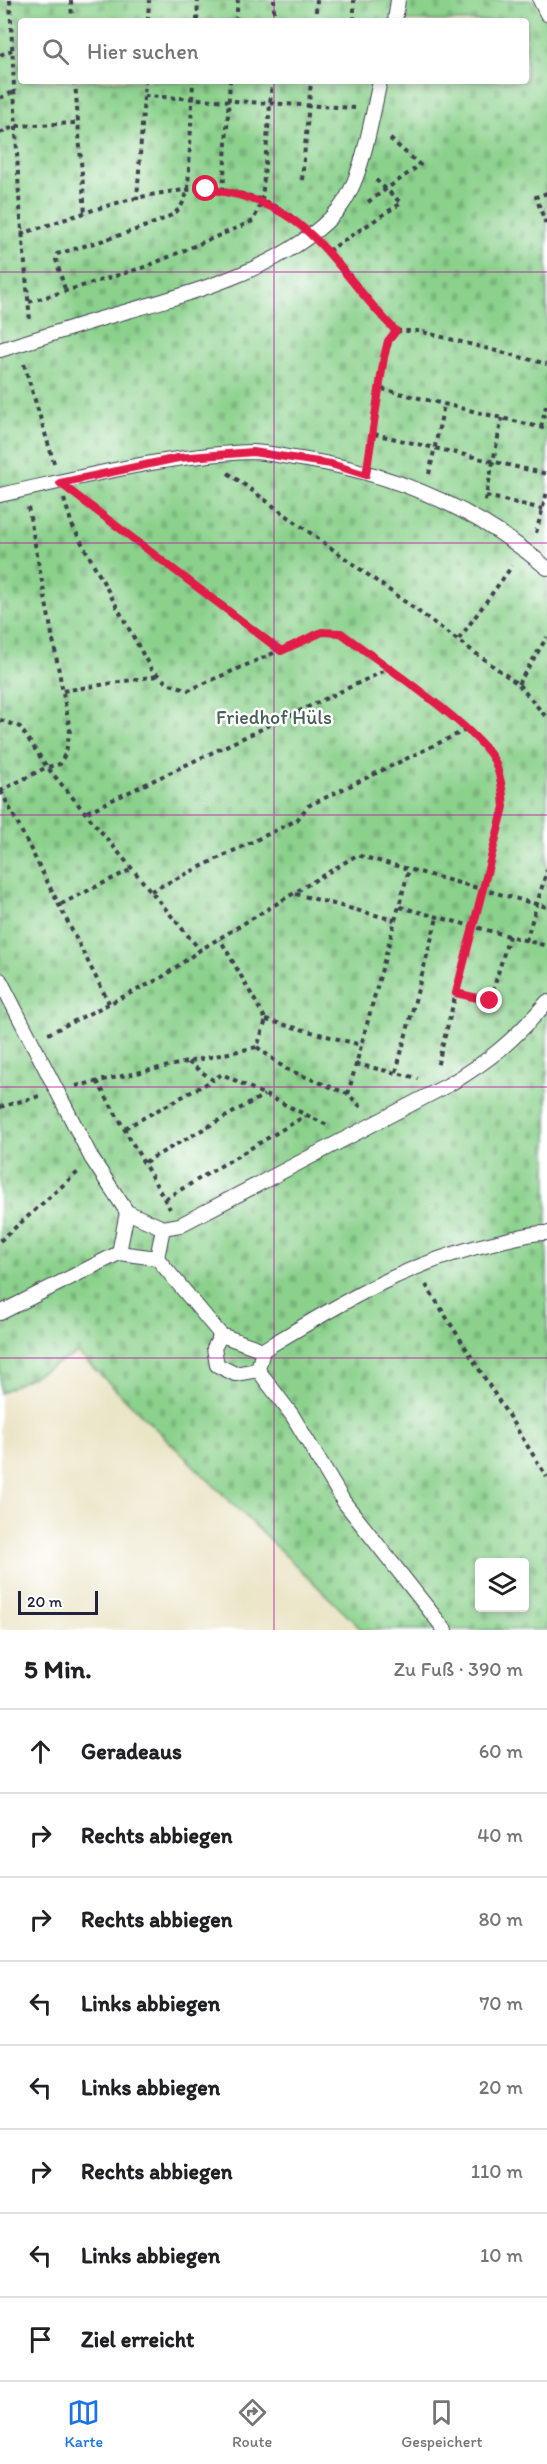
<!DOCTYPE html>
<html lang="de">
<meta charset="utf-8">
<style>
body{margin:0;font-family:Itim,sans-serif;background:#f6f6f6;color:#202124}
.controls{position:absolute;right:18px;bottom:18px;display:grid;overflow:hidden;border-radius:6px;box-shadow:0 3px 9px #0003}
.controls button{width:54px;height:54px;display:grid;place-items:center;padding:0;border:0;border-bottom:2px solid #e0e0e0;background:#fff;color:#202124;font:30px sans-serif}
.scale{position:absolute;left:18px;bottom:15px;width:80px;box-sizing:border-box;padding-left:6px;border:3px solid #22223b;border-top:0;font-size:16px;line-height:21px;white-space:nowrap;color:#22223b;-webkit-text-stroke:4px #fff;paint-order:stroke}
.stop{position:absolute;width:18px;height:18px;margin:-14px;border:4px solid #e11d48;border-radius:50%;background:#fff}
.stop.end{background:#e11d48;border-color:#fff;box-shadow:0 2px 6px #0008}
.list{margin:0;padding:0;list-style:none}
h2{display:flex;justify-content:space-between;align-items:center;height:78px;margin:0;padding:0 24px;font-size:26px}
h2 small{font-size:20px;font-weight:400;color:#757577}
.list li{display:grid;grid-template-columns:39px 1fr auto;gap:18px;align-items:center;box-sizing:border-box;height:84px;padding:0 24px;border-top:2px solid #e0e0e0}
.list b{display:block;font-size:22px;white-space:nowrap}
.list em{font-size:20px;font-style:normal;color:#757577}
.icon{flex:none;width:33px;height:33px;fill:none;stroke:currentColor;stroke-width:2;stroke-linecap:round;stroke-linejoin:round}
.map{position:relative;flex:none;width:547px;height:1630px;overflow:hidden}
.search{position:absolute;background:#fff;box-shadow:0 3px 9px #0003;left:18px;right:18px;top:18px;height:66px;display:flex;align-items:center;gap:15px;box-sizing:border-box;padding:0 21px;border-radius:6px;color:#757577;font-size:22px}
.sheet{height:750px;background:#fff}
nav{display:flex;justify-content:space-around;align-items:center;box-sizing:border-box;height:84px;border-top:2px solid #e0e0e0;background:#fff;font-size:16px;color:#757577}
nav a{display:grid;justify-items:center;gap:3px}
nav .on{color:#1a73e8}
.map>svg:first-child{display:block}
.cemetery{fill:url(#cemetery-stones);stroke:#567a64;stroke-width:1.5;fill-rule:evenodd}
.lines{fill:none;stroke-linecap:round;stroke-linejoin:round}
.service-casing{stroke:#403f50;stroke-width:16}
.path{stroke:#403f50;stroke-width:4;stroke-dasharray:4.5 4.5;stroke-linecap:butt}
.service{stroke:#fff;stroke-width:14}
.route{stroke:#e11d48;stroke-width:8}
.grid{fill:none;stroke:#b5179e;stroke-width:1.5;stroke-opacity:0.55}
.labels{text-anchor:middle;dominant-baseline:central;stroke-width:5;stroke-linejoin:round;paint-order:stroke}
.park-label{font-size:20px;fill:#475f57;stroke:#fff}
</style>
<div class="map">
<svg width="547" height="1630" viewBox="0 0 547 1630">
<defs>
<pattern id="cemetery-stones" width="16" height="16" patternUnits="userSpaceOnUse" patternTransform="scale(1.5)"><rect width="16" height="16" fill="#8bd18c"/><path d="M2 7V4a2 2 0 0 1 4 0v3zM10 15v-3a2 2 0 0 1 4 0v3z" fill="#78b37a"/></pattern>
</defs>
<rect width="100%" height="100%" fill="#fff"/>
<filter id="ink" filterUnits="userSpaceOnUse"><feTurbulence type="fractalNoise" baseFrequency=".0167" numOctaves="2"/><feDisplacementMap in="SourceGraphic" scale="12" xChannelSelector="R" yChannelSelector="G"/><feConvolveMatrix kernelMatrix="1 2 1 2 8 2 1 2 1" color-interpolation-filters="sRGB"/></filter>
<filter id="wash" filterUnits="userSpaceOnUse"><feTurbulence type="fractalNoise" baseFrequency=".008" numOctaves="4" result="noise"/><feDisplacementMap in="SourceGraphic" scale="24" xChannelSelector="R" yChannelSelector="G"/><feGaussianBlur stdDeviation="1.35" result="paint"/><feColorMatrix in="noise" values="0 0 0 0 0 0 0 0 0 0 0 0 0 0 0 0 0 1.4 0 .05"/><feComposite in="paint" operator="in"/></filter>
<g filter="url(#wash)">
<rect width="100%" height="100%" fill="#ebe5c7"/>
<path class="cemetery" d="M0,0H547V1630H362L78,1353L0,1393ZM21,21H526V81H21ZM480,1562H524V1608H480Z"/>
</g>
<g filter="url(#ink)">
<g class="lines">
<defs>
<g id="service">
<path d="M540,0L547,14"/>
<path d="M395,21L398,0"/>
<path d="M0,350C33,340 67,329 100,319C176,297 284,272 338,210C362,183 372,116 380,81"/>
<path d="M0,495C82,477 167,455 251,452C267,452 285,457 301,459C394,473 475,507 547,568"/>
<path d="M0,980L92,1159L127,1212L163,1228L157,1258L221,1335L263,1350L258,1370L292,1415L344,1502L445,1630"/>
<path d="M163,1228L180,1225L448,1085C491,1060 514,1040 547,1002"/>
<path d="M119,1253L127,1212"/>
<path d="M0,1313L119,1253L157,1258"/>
<path d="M221,1335L214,1348L217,1365L235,1374L258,1370"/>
<path d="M263,1350C341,1303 407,1262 497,1242C513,1239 531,1232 547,1233"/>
</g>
</defs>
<use href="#service" class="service-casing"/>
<g class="path">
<path d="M10,0L19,196L30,321"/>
<path d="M71,0L72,21"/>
<path d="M148,21L149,0"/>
<path d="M197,21L198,0"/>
<path d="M236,21L238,0"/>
<path d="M274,21V0"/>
<path d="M315,21L317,0"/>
<path d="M354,21V0"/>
<path d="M0,55L12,50"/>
<path d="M75,81L85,214"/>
<path d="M144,96L355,108"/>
<path d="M0,98L13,92"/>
<path d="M0,133L16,126L77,123"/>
<path d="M302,180L311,81"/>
<path d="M223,191L230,81"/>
<path d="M547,193L536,197L547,227"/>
<path d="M137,200L145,81"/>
<path d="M368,202L420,165L388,137"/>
<path d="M21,234C105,207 217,157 296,220"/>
<path d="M325,248C351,274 370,305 396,331"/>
<path d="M328,251L401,203L375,179"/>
<path d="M65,289L56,260L57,254C80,247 164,224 177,211C183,205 185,198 188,190L193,81"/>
<path d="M29,302L145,267L253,221L262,201L272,81"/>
<path d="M24,364L54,463"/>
<path d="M382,389L547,429"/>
<path d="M541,427L547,402"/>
<path d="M374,434L547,474"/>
<path d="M370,453C376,422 379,353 396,331H419L547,364"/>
<path d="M228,473L518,684L547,718"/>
<path d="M429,474L444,405"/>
<path d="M486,496L547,510"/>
<path d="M78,497L281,650"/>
<path d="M64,499L72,525L151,669L167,683L189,690L322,632L341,633C375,659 479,728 495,762C501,777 503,791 504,807L437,1067"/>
<path d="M485,501L502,418"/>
<path d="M536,533L547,492"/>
<path d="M459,639L512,566"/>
<path d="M518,684L547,637"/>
<path d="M63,691L157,676"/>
<path d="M0,720L20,727L47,767L200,950"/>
<path d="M0,791L47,767L60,764L66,752L70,730L28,507"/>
<path d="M1,791L109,1003"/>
<path d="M87,812L388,669"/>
<path d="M151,891L297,820L308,806L468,729"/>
<path d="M296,894L394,920"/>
<path d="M61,904L132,869"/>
<path d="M400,907L547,946"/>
<path d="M526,941L547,870"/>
<path d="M456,993L490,1001L509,936"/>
<path d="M266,1020L361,1045"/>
<path d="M48,1034L161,978L200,950L357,855L547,907"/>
<path d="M257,1047L286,1069L348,1094L362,1108"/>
<path d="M188,1062L213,1080L222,1074L327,1125"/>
<path d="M356,1064L418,1078"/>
<path d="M396,1072L437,918"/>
<path d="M97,1081L170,1209"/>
<path d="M76,1086L257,1047L266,1020L220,939"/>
<path d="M348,1094L409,869"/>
<path d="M0,1107L40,1096"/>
<path d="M125,1128L213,1080"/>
<path d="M145,1162L264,1095"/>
<path d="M165,1199L305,1116"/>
<path d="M0,1241L78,1172"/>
<path d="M426,1285L547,1477"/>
</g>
<use href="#service" class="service"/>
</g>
</g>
<g class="lines" filter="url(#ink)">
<path class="route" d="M206,189C314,202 328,263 396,331L388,341L384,357L366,475L331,464L253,452L178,458L60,483L281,651L322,632L341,633C375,659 479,728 495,762C501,777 503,791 504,807L456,993L490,1001"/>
</g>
<path class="grid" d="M274,0V21M274,81V1630M0,272H547M0,543H547M0,815H547M0,1087H547M0,1358H547"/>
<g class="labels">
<g class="park-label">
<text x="274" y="717">Friedhof Hüls</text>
</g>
</g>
</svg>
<div class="controls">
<button><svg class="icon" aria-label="layers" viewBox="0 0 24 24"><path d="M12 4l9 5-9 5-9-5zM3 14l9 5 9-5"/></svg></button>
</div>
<div class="scale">20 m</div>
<div class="stop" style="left:206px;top:189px"></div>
<div class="stop end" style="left:490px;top:1001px"></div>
<div class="search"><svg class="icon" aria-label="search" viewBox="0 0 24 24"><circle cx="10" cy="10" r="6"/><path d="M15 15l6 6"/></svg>Hier suchen</div>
</div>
<section class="sheet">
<h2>5 Min.<small>Zu Fuß · 390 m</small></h2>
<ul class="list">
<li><svg class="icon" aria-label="ahead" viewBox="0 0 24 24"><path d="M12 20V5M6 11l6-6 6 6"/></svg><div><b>Geradeaus</b></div><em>60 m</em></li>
<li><svg class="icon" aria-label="right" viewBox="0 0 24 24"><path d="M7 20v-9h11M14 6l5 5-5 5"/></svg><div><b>Rechts abbiegen</b></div><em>40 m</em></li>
<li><svg class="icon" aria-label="right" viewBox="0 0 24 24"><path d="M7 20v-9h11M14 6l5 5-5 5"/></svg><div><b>Rechts abbiegen</b></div><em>80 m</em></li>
<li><svg class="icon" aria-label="left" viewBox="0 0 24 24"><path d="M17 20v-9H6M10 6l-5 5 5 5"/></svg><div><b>Links abbiegen</b></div><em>70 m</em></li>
<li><svg class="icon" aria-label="left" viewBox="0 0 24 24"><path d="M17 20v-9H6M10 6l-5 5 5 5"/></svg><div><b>Links abbiegen</b></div><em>20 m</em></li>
<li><svg class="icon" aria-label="right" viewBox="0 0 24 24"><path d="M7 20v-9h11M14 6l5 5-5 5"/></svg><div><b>Rechts abbiegen</b></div><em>110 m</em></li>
<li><svg class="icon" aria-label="left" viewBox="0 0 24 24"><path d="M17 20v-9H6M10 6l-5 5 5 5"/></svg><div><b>Links abbiegen</b></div><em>10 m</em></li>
<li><svg class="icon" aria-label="arrive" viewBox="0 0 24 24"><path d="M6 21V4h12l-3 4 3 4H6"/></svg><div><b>Ziel erreicht</b></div></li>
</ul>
</section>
<nav>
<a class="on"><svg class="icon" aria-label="map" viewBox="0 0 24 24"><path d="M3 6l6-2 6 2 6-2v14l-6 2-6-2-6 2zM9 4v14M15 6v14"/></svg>Karte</a>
<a><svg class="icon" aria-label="directions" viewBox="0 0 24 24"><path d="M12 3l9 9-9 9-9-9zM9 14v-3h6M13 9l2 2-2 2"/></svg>Route</a>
<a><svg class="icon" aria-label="saved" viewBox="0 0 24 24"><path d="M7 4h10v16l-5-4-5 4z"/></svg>Gespeichert</a>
</nav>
